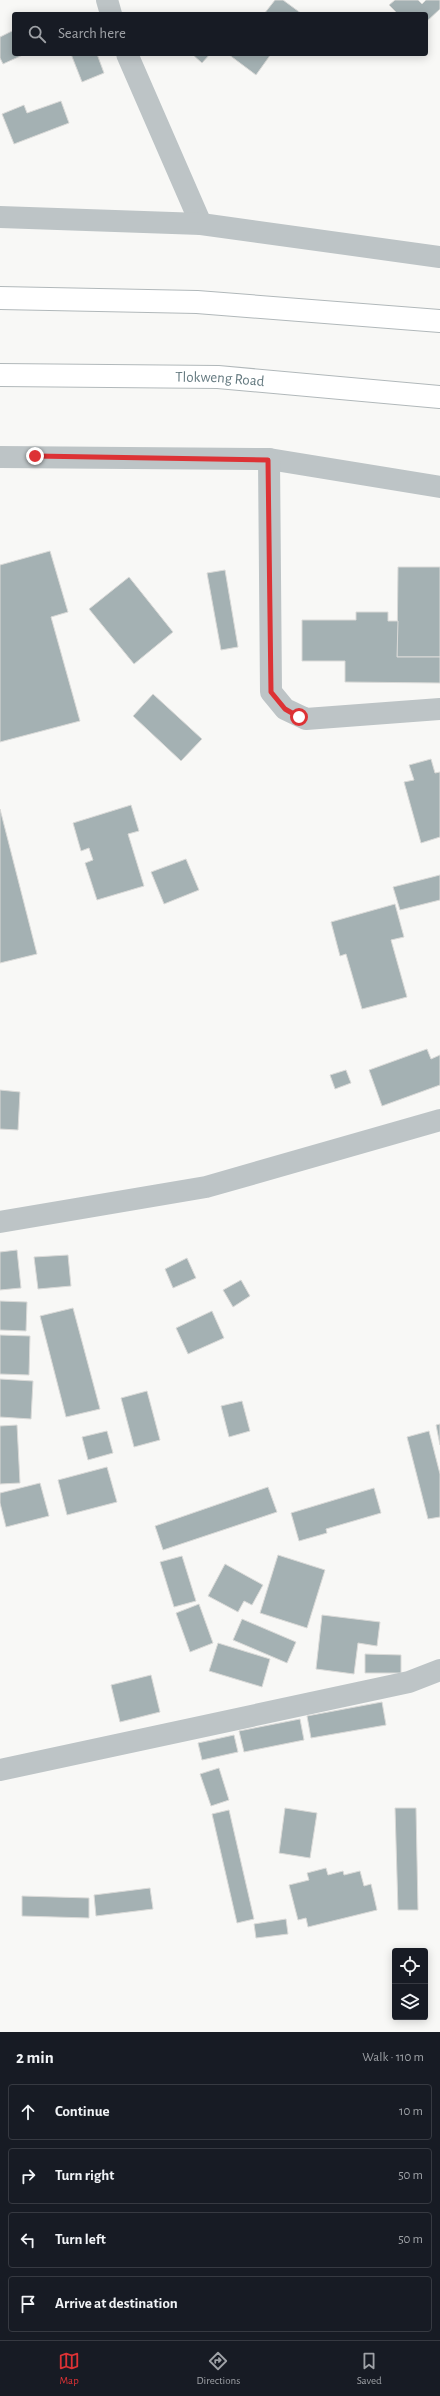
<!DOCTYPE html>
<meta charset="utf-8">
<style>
body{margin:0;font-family:"Alegreya Sans",sans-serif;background:#242831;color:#f1f3f6}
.controls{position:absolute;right:12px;bottom:12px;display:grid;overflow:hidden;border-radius:4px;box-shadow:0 2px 10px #0003}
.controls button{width:36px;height:36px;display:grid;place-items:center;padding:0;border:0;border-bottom:1px solid #363941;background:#171b24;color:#f1f3f6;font:20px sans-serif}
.stop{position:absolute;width:12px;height:12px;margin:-9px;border:3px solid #dd3235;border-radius:50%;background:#fff}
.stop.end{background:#dd3235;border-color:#fff;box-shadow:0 1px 4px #0008}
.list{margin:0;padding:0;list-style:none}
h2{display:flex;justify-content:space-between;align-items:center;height:52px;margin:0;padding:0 16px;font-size:17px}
h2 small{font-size:13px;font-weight:400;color:#9ea1a6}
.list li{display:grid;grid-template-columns:26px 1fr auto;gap:12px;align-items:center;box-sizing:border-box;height:56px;margin:0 8px 8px;padding:0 8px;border:1px solid #363941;border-radius:4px}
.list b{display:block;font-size:15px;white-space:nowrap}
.list em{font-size:13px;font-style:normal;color:#9ea1a6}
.icon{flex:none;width:22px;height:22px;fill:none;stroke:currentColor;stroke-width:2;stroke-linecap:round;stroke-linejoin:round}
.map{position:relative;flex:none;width:440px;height:2032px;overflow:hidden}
.search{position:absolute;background:#171b24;box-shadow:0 2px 10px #0003;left:12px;right:12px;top:12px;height:44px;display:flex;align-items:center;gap:10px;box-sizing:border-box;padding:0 14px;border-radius:4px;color:#9ea1a6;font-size:15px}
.sheet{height:308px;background:#171b24}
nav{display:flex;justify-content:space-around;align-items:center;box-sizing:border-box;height:56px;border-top:1px solid #363941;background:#171b24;font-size:11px;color:#9ea1a6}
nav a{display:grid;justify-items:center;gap:2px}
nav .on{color:#dd3235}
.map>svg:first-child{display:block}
.building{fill:#a4b1b3;stroke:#dadad8}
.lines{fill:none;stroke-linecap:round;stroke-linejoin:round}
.primary-casing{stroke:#b1b8ba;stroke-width:24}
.street{stroke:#bdc4c6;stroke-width:22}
.primary{stroke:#fff;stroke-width:22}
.route{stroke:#dd3235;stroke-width:5}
.labels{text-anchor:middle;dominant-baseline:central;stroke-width:4;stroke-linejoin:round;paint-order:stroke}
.street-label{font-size:15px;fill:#657a80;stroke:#fff}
</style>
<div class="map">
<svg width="440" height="2032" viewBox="0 0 440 2032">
<rect width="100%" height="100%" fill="#f8f8f6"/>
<g class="building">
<path d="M275,0H283L302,14H264Z"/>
<path d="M395,0H418L422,4L426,0H440V9L426,22V14H398L389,5Z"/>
<path d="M14,30V54H25L3,64L0,58V37Z"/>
<path d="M71,54H97L104,73L82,82Z"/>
<path d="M192,54H210L202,63Z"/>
<path d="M228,54H271L256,75Z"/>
<path d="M61,101L69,123L14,144L2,114L24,105L27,113Z"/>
<path d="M50,551L68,612L51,617L80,721L0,742V565Z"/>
<path d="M398,567H440V657H397Z"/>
<path d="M225,570L238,647L221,650L207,573Z"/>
<path d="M129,577L173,632L134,664L89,609Z"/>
<path d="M356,612H388V621H398L397,657H440V683L345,682V661H302V620H356Z"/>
<path d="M153,694L202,739L181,761L133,716Z"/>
<path d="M431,759L435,773L440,772V837L421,843L404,782L414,780L409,765Z"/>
<path d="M131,805L139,831L128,834L144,886L97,900L85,863L93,860L89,848L81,851L73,823Z"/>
<path d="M0,809L37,954L0,963Z"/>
<path d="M186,859L199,890L164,904L151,872Z"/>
<path d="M440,875V900L400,910L393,887Z"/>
<path d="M395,904L404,937L391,940L407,997L362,1009L346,954L340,956L331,922Z"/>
<path d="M427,1049L431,1059L440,1055V1085L382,1106L369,1070Z"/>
<path d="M346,1070L351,1083L335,1089L330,1075Z"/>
<path d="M0,1090L20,1092L18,1130L0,1129Z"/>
<path d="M17,1250L21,1288L0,1290V1252Z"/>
<path d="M68,1255L71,1286L38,1289L34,1257Z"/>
<path d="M187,1258L196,1278L173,1288L165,1269Z"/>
<path d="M241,1280L250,1296L233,1307L223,1290Z"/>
<path d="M0,1301L27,1302L26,1331L0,1330Z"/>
<path d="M73,1308L100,1409L66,1417L40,1316Z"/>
<path d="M212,1311L224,1338L188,1354L176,1328Z"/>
<path d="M0,1335L30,1336L29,1375L0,1374Z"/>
<path d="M0,1379L33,1381L31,1419L0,1417Z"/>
<path d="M147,1391L160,1440L134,1447L121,1398Z"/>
<path d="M242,1401L250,1431L229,1437L221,1406Z"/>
<path d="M440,1424V1445L436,1425Z"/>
<path d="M17,1425L20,1483L0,1484V1426Z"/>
<path d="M107,1431L113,1453L88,1460L82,1437Z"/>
<path d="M429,1431L440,1474V1517L428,1519L407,1437Z"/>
<path d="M107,1467L117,1502L67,1515L58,1480Z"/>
<path d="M40,1483L49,1516L6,1527L0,1503V1493Z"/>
<path d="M268,1487L277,1512L163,1550L155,1526Z"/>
<path d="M374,1488L381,1513L326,1529L327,1533L299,1541L291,1513Z"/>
<path d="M278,1555L325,1570L307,1628L260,1613Z"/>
<path d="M182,1556L196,1601L174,1607L160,1562Z"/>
<path d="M225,1564L263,1585L252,1605L244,1601L238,1612L208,1596Z"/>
<path d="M199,1604L213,1643L190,1652L176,1613Z"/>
<path d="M322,1615L380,1622L377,1646L358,1643L354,1674L316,1669Z"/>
<path d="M242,1619L296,1642L287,1663L233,1640Z"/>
<path d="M218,1643L270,1659L262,1687L209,1671Z"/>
<path d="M365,1654L401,1655V1673H365Z"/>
<path d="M151,1675L160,1712L120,1722L111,1685Z"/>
<path d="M382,1702L386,1725L311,1738L307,1716Z"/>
<path d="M300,1719L304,1740L244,1752L239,1731Z"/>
<path d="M234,1735L238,1752L202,1760L198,1743Z"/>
<path d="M219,1768L229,1800L211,1806L200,1774Z"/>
<path d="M285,1808L317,1813L310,1858L279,1853Z"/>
<path d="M395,1808H416L418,1910H398Z"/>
<path d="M229,1810L254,1919L237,1923L212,1814Z"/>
<path d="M326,1868L328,1875L343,1871L344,1875L360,1871L364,1886L371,1884L377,1910L308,1927L306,1918L298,1920L289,1885L309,1880L307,1873Z"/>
<path d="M150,1888L153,1909L96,1916L94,1895Z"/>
<path d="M22,1896L89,1898V1918L22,1916Z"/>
<path d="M286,1919L288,1934L256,1938L254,1924Z"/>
</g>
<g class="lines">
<defs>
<g id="primary">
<path d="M0,298L197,302L440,321"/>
<path id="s1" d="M0,375L218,377L440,397"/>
</g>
</defs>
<use href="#primary" class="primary-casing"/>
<g class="street">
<path d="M107,0L111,14"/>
<path d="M127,54L201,224"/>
<path d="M0,217L201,224L440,257"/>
<path d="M0,457L269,459L440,487"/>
<path d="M269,459L271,692L285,709L306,719L440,709"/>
<path d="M0,1222L206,1187L440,1120"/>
<path d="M0,1770L409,1682L440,1670"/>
</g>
<use href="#primary" class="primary"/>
</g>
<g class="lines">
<path class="route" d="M35,456L268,460L271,692L285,709L299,717"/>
</g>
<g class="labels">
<g class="street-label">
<text stroke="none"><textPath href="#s1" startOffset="220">Tlokweng Road</textPath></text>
</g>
</g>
</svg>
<div class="controls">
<button><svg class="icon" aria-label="locate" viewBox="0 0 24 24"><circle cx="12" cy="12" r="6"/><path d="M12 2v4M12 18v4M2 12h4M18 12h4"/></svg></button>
<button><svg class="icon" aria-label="layers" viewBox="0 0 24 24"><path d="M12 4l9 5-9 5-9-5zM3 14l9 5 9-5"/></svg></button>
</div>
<div class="stop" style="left:299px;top:717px"></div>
<div class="stop end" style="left:35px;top:456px"></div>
<div class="search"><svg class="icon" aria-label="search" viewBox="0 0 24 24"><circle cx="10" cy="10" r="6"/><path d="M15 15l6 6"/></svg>Search here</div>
</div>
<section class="sheet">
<h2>2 min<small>Walk · 110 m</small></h2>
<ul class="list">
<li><svg class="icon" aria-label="ahead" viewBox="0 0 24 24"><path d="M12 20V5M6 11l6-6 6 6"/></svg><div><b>Continue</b></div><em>10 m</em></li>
<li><svg class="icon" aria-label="right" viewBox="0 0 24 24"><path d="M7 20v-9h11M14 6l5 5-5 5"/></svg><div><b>Turn right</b></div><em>50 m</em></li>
<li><svg class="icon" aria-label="left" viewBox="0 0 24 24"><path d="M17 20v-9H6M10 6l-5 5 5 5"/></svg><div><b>Turn left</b></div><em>50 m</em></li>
<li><svg class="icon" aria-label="arrive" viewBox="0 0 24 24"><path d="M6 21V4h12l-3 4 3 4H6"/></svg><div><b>Arrive at destination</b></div></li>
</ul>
</section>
<nav>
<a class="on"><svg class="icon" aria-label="map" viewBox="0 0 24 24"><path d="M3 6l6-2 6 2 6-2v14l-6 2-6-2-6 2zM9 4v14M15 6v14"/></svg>Map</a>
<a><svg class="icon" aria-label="directions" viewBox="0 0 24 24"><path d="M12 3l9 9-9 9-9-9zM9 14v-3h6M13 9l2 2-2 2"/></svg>Directions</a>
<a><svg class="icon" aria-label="saved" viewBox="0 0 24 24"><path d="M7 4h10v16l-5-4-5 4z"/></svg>Saved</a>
</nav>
